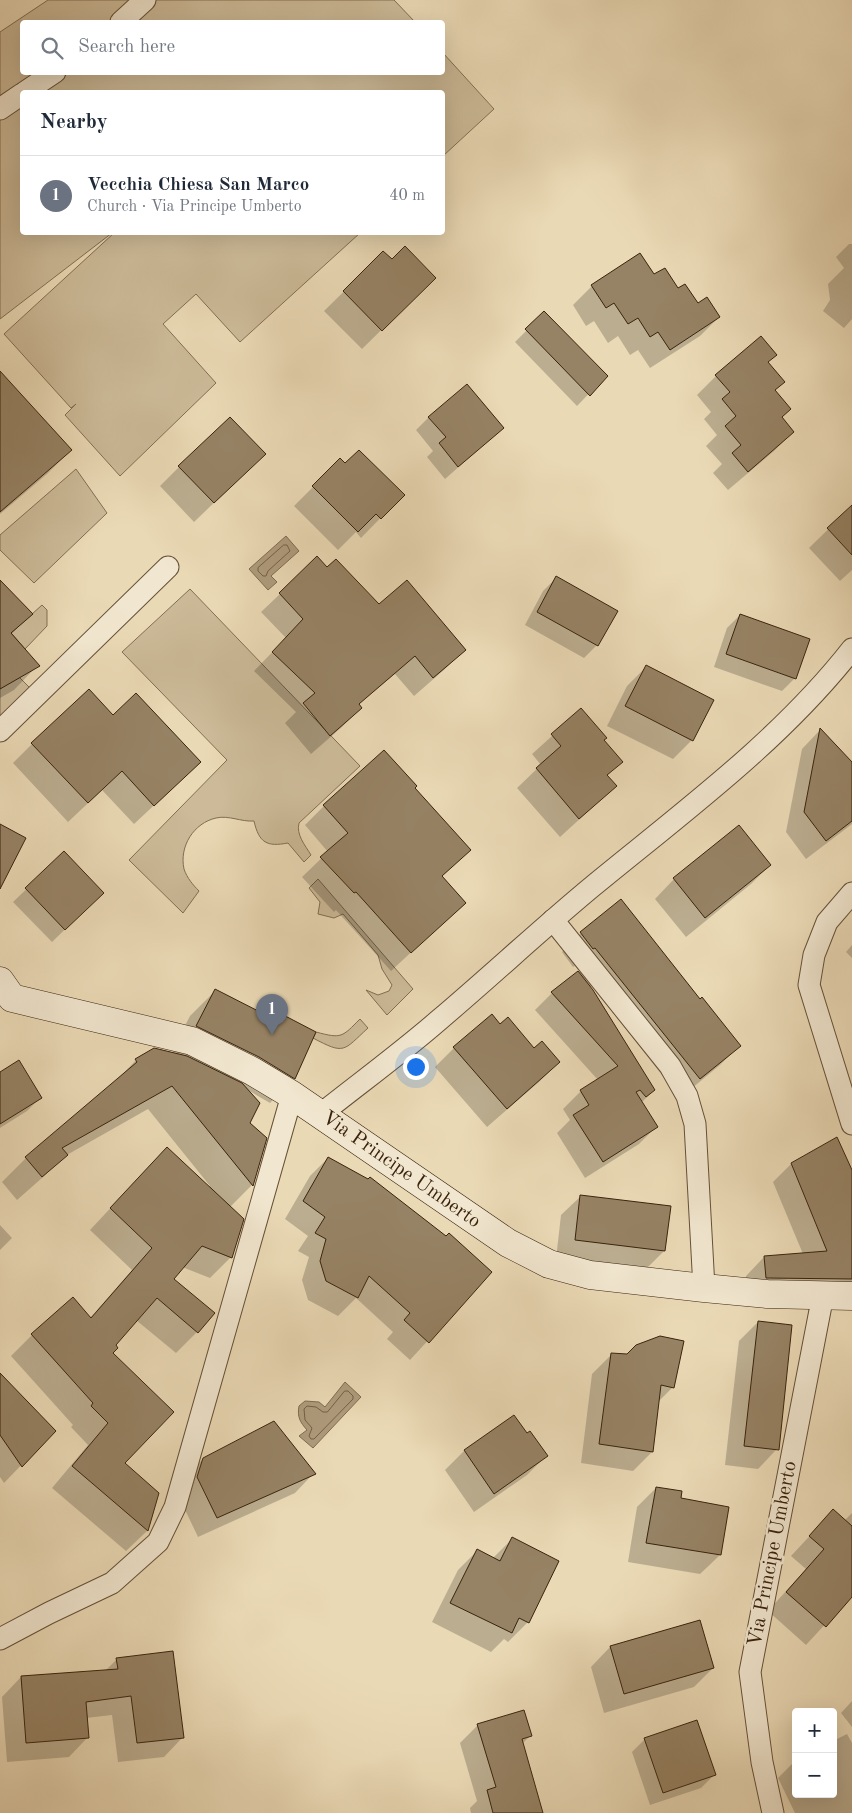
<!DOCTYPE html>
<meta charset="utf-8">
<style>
body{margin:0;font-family:"Old Standard TT",serif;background:#f6f6f7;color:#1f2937}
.controls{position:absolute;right:15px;bottom:15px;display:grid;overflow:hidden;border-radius:5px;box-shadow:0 5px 20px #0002}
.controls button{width:45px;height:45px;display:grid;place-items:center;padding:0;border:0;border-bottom:1px solid #e0e1e3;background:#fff;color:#1f2937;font:25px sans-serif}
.you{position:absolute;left:415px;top:1066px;width:18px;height:18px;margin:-12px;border:4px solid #fff;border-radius:50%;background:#1a73e8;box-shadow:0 0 0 8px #1a73e833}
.badge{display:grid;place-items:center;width:32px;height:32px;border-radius:50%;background:#db2777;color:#fff;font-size:16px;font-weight:700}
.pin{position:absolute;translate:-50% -41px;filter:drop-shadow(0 1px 2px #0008)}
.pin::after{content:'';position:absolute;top:26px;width:18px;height:15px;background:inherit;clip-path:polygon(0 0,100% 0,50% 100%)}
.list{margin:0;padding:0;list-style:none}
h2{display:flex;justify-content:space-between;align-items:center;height:65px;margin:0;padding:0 20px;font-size:21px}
h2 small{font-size:16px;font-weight:400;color:#747a83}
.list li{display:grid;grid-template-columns:32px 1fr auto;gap:15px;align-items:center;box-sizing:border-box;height:80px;padding:0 20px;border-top:1px solid #e0e1e3}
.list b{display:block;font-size:19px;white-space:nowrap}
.list p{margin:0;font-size:16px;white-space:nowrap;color:#747a83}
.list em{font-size:16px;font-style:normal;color:#747a83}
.icon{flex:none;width:28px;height:28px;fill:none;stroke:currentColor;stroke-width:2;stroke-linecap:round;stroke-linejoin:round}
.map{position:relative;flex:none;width:852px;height:1813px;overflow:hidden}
.search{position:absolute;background:#fff;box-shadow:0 5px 20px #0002;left:20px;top:20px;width:425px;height:55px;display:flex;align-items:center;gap:12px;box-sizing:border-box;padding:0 18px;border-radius:5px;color:#747a83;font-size:19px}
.panel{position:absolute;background:#fff;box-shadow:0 5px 20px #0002;left:20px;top:90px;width:425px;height:145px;border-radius:5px}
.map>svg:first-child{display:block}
.green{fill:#ccba98;stroke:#836e52}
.water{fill:#ae9b7c;stroke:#806b50}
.shadow{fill:#0003}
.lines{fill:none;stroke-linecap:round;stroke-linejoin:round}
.shore{stroke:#745f44;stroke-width:1}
.building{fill:#968264;stroke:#3a230d}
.street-casing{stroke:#665037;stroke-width:23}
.secondary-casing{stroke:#3a230d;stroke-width:29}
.street{stroke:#f1e6cf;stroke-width:21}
.secondary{stroke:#f1e6cf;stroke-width:28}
.labels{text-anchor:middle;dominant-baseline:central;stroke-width:5;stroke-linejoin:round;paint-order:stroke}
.street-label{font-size:20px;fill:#3a230d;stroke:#f1e6cf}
</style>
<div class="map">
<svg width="852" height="1813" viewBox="0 0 852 1813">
<rect width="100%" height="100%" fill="#ead9b5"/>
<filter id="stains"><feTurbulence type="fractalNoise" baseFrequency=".004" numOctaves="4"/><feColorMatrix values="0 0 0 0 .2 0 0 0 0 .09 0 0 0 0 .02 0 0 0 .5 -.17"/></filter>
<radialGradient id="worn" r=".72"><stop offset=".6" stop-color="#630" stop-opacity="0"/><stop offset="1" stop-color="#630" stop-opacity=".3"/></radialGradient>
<g class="green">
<path d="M48,0H394L415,22H22V72H442L443,53L494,109L443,156L442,92H22V232L112,233L0,319V32Z"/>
<path d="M114,233V232L360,233L240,342L196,294L163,324L216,383L120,476L65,415L76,404L71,408L4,334Z"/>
<path d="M76,469L107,513L34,583L0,550V535Z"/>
<path d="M190,589L360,766L299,823C296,835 305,845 311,855L304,862L288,843C267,847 259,843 254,821C241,822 229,815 216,818C194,823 179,846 184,869C187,878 193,885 199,891L183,913L129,860L227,760L122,652Z"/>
<path d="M42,605L47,610V626L25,649L11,633Z"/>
<path d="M19,677L31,689L0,718V684Z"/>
<path d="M318,879L413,989L387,1015L366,990L378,995L389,991L392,985L382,969L378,955L343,914L334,918L318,914L320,902L309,888Z"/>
<path d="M360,1019L368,1028C343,1051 345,1055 313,1038L316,1032C342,1039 342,1037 360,1019Z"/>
</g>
<g class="water">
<path d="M286,536L299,551L271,576L277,582L268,590L249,569Z"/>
<path d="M345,1382L361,1397L313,1448L299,1436L307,1430C300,1422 297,1417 299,1406L305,1401L319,1402L325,1407Z"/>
</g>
<g class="shadow">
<path d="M849,244H852V319L844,328L823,311L830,300L828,284L844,268L836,257Z"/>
<path d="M383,253L392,261L434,278L362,349L324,311Z"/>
<path d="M654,276L719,317L700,336L650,368L638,350L630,355L618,336L608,343L594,321L586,326L573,305L592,286Z"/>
<path d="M544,313L606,376L577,406L515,342Z"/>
<path d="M767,363L783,382L774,391L781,418L793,432L774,451L728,490L713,473L722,464L706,446L717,435L704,419L711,412L697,395L716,376Z"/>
<path d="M0,373L71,450L47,474L0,514Z"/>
<path d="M429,417L503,428L445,479L427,457L433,451L416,430Z"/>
<path d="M340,460L345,465L403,495L361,538L356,532L338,550L294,506Z"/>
<path d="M179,467L245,473L194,522L160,486Z"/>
<path d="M852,506V570L840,581L809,548Z"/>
<path d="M327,569L379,606L464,650L445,669L414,696L395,674L358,705L361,708L342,727L311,754L285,723L296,712L254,671L286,638L261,612L280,594Z"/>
<path d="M556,578L597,645L584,658L525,625L543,591Z"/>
<path d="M0,582L31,614L11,634L38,665L14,690L0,698Z"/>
<path d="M740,615L795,678L782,691L714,667L727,628Z"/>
<path d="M646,667L692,740L673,759L607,726L627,686Z"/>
<path d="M581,710L603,740L621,762L607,776L616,786L560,837L517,788L541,765L532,754Z"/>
<path d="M820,730L852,764V824L806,859L786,832L802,749Z"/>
<path d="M32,744L180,781L134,824L102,790L68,822L13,763Z"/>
<path d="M413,788L469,850L441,877L464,903L391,971L336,910L334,912L302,877L328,852L305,825L324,806Z"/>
<path d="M64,853L89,906L52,942L13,902Z"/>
<path d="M770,865L751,884L686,937L655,899L674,879Z"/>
<path d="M621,901L700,1001L739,1046L720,1065L680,1098L592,986L590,987L654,1090L641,1103L656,1127L639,1144L585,1178L557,1133L570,1120L563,1109L581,1091L598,1080L535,1010L552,993L580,972L575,966L573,967L562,952L581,933Z"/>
<path d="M852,945V958L846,952Z"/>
<path d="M215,991L262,1015L269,1008L294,1078L270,1103L246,1089L249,1123L265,1138L252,1185L230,1207L231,1257L210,1278L182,1267L172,1279L197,1332L176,1353L136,1320L114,1345L112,1353L123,1463L157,1494L147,1531L126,1551L52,1488L88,1445L71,1427L73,1425L11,1356L32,1335L90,1318L132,1270L90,1230L147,1169L208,1187L210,1186L148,1109L65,1156L42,1178L17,1200L2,1182L26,1158L112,1085L136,1060L155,1049L178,1054L172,1051L190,1016Z"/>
<path d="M500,1025L534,1049L559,1062L539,1082L487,1127L435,1067L454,1048Z"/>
<path d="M0,1074L41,1097L27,1111L0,1128Z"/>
<path d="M837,1139L852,1173V1287L748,1296L746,1276L764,1257L803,1254L773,1182L791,1164Z"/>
<path d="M328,1158L446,1238L490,1273L410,1360L387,1339L393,1332L356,1298L338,1316L308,1300L302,1280L309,1257L298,1251L308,1236L285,1219L310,1176Z"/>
<path d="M581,1196L664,1251L645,1270L556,1259L561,1215Z"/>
<path d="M0,1225L12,1238L0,1250Z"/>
<path d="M758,1322L777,1449L758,1469L725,1465L739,1341Z"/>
<path d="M612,1354L673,1387L657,1403L652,1452L633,1471L581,1463L592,1374Z"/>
<path d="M0,1393L54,1431L4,1483L0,1477Z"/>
<path d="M514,1417L526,1435L546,1456L527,1475L474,1512L445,1470L464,1451Z"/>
<path d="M203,1459L314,1473L295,1493L198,1537L179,1497L184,1478Z"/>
<path d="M656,1488L720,1555L700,1574L628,1562L637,1507Z"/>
<path d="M833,1511L844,1521L852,1513V1595L806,1645L768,1611L806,1569L791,1556Z"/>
<path d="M512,1539L528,1622L508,1642L504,1639L491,1652L432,1622L458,1570L477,1551L493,1558Z"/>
<path d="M610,1647L713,1668L694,1687L604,1713L591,1667Z"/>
<path d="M117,1659L183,1737L164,1757L118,1762L112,1715L86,1718L88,1737L69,1757L7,1762L2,1697L21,1677L105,1671Z"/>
<path d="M852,1701V1727L841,1713Z"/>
<path d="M478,1725L530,1736L522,1744L542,1813H471L470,1808L477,1801L460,1743Z"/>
<path d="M847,1734L852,1743V1813H795L778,1778L796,1760V1794H833V1741Z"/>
<path d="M645,1739L714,1775L701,1788L650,1805L632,1752Z"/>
</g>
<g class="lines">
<g class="shore">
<path d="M284,545H287L290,551L268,571L266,576H263L258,571V568Z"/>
<path d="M345,1391H348L353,1396V1399L314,1439H311L309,1436L312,1428L305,1420L304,1409L307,1406L316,1407L323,1412H327Z"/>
</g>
</g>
<g class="building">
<path d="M405,246L436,278L382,331L343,291L383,251L392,259Z"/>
<path d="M640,253L654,274L665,268L678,288L685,284L698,303L707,297L720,317L670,350L658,332L650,337L638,318L628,324L614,303L606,308L591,285Z"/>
<path d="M544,311L608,376L590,396L525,329Z"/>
<path d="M761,336L777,355L768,362L785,382L775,390L791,409L782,417L794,432L748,472L732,453L741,445L725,426L736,416L722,399L730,392L715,375Z"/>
<path d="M0,371L72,450L0,512Z"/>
<path d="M467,384L504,428L458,467L439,443L446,437L428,417Z"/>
<path d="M230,417L266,454L214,503L178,466Z"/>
<path d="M359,450L405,495L381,519L376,514L358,532L312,486L340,458L345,463Z"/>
<path d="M852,505V555L827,528Z"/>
<path d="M317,556L327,567L336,559L379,604L407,580L466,650L433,678L415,656L359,704L362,708L330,736L303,703L315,693L272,652L303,619L279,593Z"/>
<path d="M556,576L618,611L598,646L537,612Z"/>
<path d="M0,580L33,614L11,633L40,666L0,689Z"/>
<path d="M740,614L810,639L796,679L726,654Z"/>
<path d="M646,665L714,700L693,741L625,706Z"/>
<path d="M89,689L113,715L136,693L201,762L154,806L122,771L88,803L31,743Z"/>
<path d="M581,708L607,738L604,740L623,762L607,775L617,786L579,819L536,768L561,746L551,734Z"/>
<path d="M820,728L852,762V821L826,841L804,812Z"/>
<path d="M384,750L417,786L415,788L471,850L442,876L466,903L411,953L356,892L354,893L320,857L348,833L323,805Z"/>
<path d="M0,824L26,838L0,889Z"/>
<path d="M739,825L771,865L705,918L673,878Z"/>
<path d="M64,851L104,893L65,930L25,888Z"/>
<path d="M621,899L700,999L702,997L741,1046L700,1079L595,948L593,949L580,932Z"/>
<path d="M578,971L593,990L655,1090L646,1097L640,1090L636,1092L658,1127L603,1162L573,1115L589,1105L580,1090L618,1066L551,992Z"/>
<path d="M215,989L264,1014L268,1007L316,1032L295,1079L259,1057L196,1026Z"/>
<path d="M492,1014L500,1024L508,1017L534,1048L542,1041L560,1062L507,1109L453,1047Z"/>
<path d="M154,1048L187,1056L242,1083L260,1103L250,1123L267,1138L253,1186L172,1086L62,1148L68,1155L42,1177L25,1157L137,1062L135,1059Z"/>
<path d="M19,1060L42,1098L0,1124V1072Z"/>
<path d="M837,1137L852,1170V1279L766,1278L764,1256L827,1251L791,1163Z"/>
<path d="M167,1147L244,1219L232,1258L202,1246L174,1279L215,1313L198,1333L157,1298L116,1345L118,1348L113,1353L174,1412L125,1463L159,1493L148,1531L72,1466L108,1423L91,1406L93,1403L31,1334L73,1297L91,1318L152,1248L110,1208Z"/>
<path d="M328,1157L368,1179L370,1177L446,1236L449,1233L492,1272L429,1343L404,1320L410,1313L369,1276L358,1298L326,1281L320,1261L326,1239L315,1233L325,1217L303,1201Z"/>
<path d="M580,1195L671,1206L665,1251L575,1240Z"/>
<path d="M758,1321L792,1325L779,1450L744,1446Z"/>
<path d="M660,1336L684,1341L674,1388L661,1385L653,1452L599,1444L611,1353L627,1354L636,1345Z"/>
<path d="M0,1373L56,1431L22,1467L0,1435Z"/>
<path d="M514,1415L527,1433L530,1431L548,1456L494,1494L464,1450Z"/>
<path d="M274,1421L316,1474L217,1518L197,1477L203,1458Z"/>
<path d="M656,1487L682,1491L681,1498L729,1507L721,1555L646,1543Z"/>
<path d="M833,1509L852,1526V1597L826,1627L786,1592L824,1549L809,1536Z"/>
<path d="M512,1537L559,1561L529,1623L519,1618L512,1633L450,1603L477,1549L500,1561Z"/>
<path d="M700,1620L714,1668L624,1694L610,1646Z"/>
<path d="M173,1651L184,1738L137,1743L131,1696L86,1702L89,1738L26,1743L21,1676L118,1669L116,1658Z"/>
<path d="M524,1710L532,1736L522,1739L543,1813H493L487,1790L496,1787L477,1724Z"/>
<path d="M697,1720L716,1775L663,1793L644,1738Z"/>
</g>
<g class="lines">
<defs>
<g id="street">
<path d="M121,22L145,0"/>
<path d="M25,92L55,72"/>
<path d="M0,109L22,94"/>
<path d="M0,731L168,567"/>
<path d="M852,893L827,922L814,955L809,985L852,1124"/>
<path d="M553,920L670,1066L687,1096L695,1124L704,1288"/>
<path d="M321,1114C360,1083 401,1053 439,1020C491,976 541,929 593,886C683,812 780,741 852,649"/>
<path d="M0,1639L49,1613L112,1583L158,1542L175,1507L292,1095"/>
<path d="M773,1813L762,1762L750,1672L823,1295"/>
</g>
<path id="secondary" d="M0,981L12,998L192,1041L252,1071L292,1095L508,1243L549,1264L590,1275L704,1288L767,1294L852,1296"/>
</defs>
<use href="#street" class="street-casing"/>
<use href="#secondary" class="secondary-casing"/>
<use href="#street" class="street"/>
<use href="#secondary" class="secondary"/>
</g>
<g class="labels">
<g class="street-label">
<text transform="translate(401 1170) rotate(35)">Via Principe Umberto</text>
<text transform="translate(773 1554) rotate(-79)">Via Principe Umberto</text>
</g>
</g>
<rect width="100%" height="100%" filter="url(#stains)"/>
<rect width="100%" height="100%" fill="url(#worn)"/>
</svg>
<div class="controls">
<button>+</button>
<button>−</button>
</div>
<div class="you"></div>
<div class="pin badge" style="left:272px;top:1035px;background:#6b7280">1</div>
<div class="search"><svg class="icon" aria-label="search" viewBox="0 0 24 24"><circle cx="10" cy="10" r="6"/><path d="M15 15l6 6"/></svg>Search here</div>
<section class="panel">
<h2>Nearby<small></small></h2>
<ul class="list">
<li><span class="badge" style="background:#6b7280">1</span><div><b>Vecchia Chiesa San Marco</b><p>Church · Via Principe Umberto</p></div><em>40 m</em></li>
</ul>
</section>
</div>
